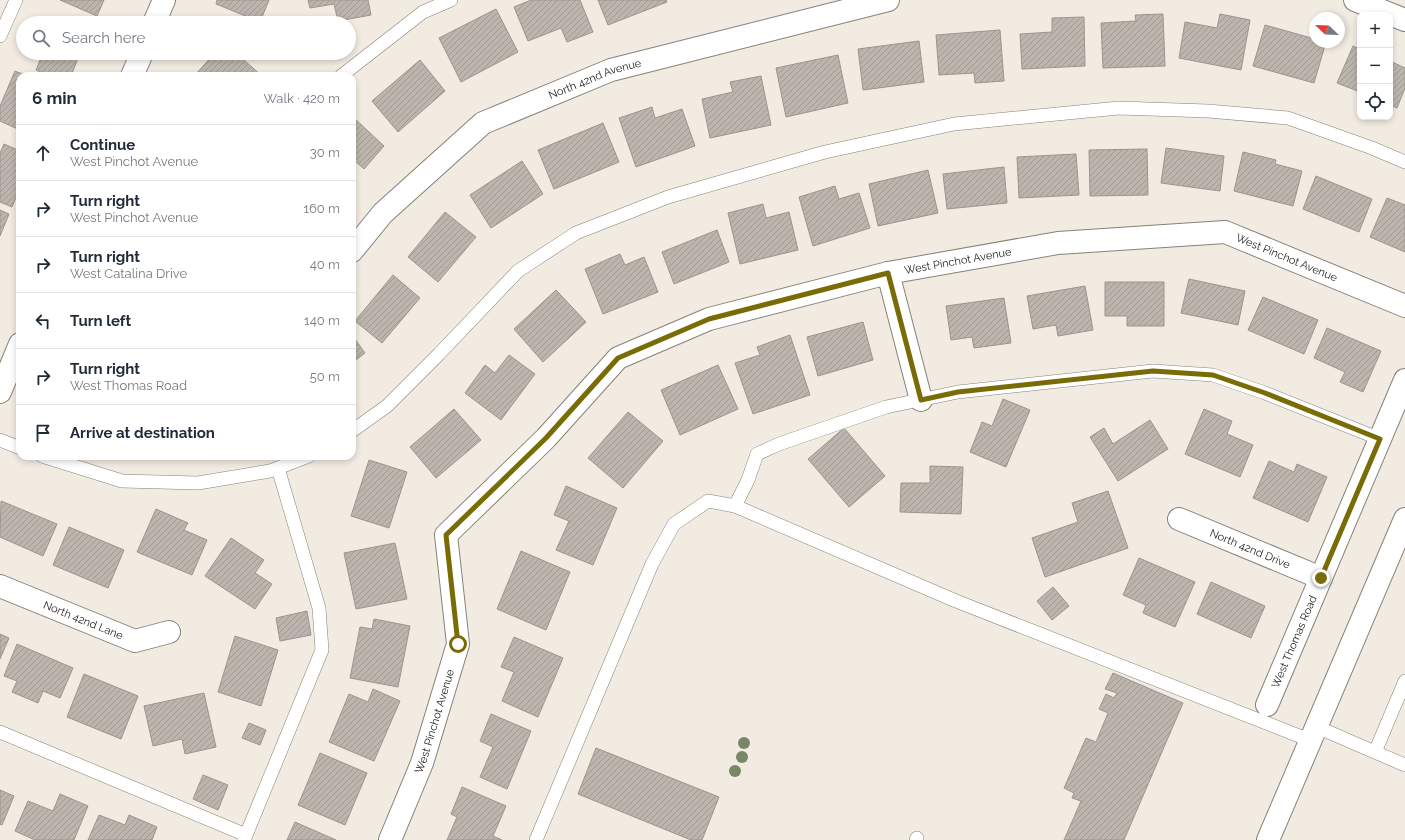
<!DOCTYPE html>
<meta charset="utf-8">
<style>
body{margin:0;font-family:Raleway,sans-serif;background:#f6f6f7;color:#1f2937}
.controls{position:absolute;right:12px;top:12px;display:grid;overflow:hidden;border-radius:8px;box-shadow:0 2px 6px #0003}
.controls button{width:36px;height:36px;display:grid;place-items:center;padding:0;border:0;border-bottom:1px solid #e0e1e3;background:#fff;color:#1f2937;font:20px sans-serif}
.compass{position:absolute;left:1309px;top:12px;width:36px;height:36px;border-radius:50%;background:#fff;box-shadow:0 2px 6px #0003;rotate:293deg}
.stop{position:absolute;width:12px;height:12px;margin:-9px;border:3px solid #796c06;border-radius:50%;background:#fff}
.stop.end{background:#796c06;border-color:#fff;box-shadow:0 1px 4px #0008}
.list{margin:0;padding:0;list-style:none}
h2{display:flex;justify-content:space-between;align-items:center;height:52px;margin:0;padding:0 16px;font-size:17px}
h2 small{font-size:13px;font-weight:400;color:#747a83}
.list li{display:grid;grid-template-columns:26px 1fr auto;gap:12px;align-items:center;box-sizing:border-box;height:56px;padding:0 16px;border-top:1px solid #e0e1e3}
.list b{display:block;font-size:15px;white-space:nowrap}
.list p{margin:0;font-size:13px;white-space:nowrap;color:#747a83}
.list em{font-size:13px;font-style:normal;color:#747a83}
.icon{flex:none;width:22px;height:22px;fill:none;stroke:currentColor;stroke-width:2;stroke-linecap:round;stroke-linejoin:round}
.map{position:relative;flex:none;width:1405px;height:840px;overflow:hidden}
.search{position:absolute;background:#fff;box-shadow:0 2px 6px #0003;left:16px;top:16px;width:340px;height:44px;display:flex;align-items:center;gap:10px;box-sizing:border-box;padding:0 14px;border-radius:22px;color:#747a83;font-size:15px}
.panel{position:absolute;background:#fff;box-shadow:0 2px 6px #0003;left:16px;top:72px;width:340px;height:388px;border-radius:12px}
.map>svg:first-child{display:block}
.building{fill:url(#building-hatch);stroke:#9b958c}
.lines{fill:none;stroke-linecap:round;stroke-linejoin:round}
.lane-casing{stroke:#878179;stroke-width:14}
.street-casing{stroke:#878179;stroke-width:24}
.secondary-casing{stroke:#878179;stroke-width:24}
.lane{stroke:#fff;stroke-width:13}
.street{stroke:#fff;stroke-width:22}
.secondary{stroke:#fff;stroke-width:22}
.tree{fill:#788768}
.route{stroke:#796c06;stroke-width:5}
.labels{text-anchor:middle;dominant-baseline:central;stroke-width:3;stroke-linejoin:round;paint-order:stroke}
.street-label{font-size:11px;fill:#1f1d1a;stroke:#fff}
</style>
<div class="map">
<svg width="1405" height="840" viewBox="0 0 1405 840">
<defs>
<pattern id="building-hatch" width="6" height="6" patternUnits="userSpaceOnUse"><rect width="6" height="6" fill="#bcb5ad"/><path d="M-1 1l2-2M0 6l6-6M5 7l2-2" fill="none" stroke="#a19b94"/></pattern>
</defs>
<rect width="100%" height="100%" fill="#f2ebe2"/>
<g class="building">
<path d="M60,0H104L97,16Z"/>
<path d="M217,0H269L260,22L216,4Z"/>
<path d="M308,0H368L371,15L338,21L334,4L310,8Z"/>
<path d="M531,0H580L593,32L567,42L561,28L528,41L514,7Z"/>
<path d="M598,0H666L667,2L608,25Z"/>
<path d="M496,9L518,52L461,82L439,38Z"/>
<path d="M1163,14L1165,66L1103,68L1101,23L1136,21L1135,15Z"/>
<path d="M1220,14L1250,20L1241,70L1179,58L1185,22L1217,28Z"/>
<path d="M1084,17L1085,66L1022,69L1020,34L1052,32V18Z"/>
<path d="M1265,25L1315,39V42H1326L1314,83L1253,66Z"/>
<path d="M1000,30L1004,81L975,83L974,73L939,75L936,35Z"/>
<path d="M919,41L924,82L863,90L858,49Z"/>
<path d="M1353,46L1360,49V92L1337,83Z"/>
<path d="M43,53H80L71,76H49L36,70Z"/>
<path d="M215,53H236L262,76H194Z"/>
<path d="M838,55L848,103L786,117L776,68Z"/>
<path d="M420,60L445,91L398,132L372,101Z"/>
<path d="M1390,61L1405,68V88L1397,108L1390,105Z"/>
<path d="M15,71L27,76H20V130L0,121V106Z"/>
<path d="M761,76L771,125L710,138L702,99L733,92L730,82Z"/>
<path d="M652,107L655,118L682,109L695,146L636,167L619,118Z"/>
<path d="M353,117L384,146L364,169L353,159H352Z"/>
<path d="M603,123L619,162L554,189L538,150Z"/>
<path d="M4,144L20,151V188L12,207L0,202V153Z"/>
<path d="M1166,148L1224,156L1220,191L1161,183Z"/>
<path d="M1147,149L1148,195L1090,196L1089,150Z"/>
<path d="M1243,152L1276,160L1275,164L1302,171L1293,206L1234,191Z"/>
<path d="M1076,154L1079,195L1019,198L1017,157Z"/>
<path d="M522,161L543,194L491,228L470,195Z"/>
<path d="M1004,167L1007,203L947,209L943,174Z"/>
<path d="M928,170L938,213L878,226L869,184Z"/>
<path d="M1316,176L1372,199L1359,232L1303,209Z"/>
<path d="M835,186L839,199L859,193L870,228L813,246L799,197Z"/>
<path d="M1387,198L1405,205V252L1370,237Z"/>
<path d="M763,204L766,218L789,212L798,250L740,264L728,213Z"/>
<path d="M0,210L9,214L0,236Z"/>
<path d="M445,212L476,237L438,282L408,257Z"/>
<path d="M717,230L729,262L674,284L662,252Z"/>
<path d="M620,254L625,265L644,257L658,292L603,314L585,269Z"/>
<path d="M393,275L420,298L382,343L355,321Z"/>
<path d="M1189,279L1245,291L1238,325L1181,313Z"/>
<path d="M1105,282H1164V326H1127V316H1105Z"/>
<path d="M1085,286L1093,330L1058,336L1056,325L1033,329L1027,296Z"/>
<path d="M556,290L586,322L543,362L514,329Z"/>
<path d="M1263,297L1318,320L1304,354L1248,330Z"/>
<path d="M1004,298L1011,343L974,348L972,337L951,340L946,306Z"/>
<path d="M863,322L873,360L818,376L807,337Z"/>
<path d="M1327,328L1381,351L1363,392L1340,382L1345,372L1314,358Z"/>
<path d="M352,335L365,353L352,363Z"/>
<path d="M790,335L810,395L753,414L735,363L760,355L757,347Z"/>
<path d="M509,355L535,374L501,420L465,393L485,365L495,373Z"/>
<path d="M718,365L738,409L680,435L661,390Z"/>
<path d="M1003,399L1030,410L1006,467L970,452L982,422L992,426Z"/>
<path d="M454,409L481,440L436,478L410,447Z"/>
<path d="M1204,409L1232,421L1227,434L1253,445L1240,477L1185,454Z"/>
<path d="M628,412L663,441L623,488L588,458Z"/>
<path d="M1150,420L1168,449L1118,481L1090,437L1104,428L1113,444Z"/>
<path d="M844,428L885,476L849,507L808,459Z"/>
<path d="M369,460L407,472L389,528L351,516Z"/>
<path d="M1269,461L1294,472L1297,464L1327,477L1308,522L1253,498Z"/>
<path d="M930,466L963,467L961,514L900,512L901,483H930Z"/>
<path d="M566,486L617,508L593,565L556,550L569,521L554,515Z"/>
<path d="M1108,491L1128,548L1045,577L1032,538L1078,522L1072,503Z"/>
<path d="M1,501L57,524L43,556L0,537Z"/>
<path d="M156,509L188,523L184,530L207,540L192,575L137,552Z"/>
<path d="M69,527L124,550L108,588L53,565Z"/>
<path d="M231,538L264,560L255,573L272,584L255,609L205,576Z"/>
<path d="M395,543L407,599L356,609L344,553Z"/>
<path d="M521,551L570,572L546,630L497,609Z"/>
<path d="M1139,558L1195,582L1175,627L1143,613L1146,605L1123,595Z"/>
<path d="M1211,582L1265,606L1251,638L1197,614Z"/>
<path d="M1053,587L1069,606L1052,620L1037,601Z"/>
<path d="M307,611L311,635L280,641L276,618Z"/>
<path d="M374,619L410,626L398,687L350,678L360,627L372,629Z"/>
<path d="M0,634L9,638L0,659Z"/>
<path d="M235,636L278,650L261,706L218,692Z"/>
<path d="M514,637L563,658L538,717L502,701L514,672L501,667Z"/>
<path d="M17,644L73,668L60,698L43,691L38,703L12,692L17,681L4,676Z"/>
<path d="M1113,673L1183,703L1124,840H1064L1081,801L1072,798L1074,793L1064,788L1086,738L1096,742L1108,713L1099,709L1106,694L1114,698L1117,693L1105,689Z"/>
<path d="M84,674L138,696L121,739L67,717Z"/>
<path d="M373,689L400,701L374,761L329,742L349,694L368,702Z"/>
<path d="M204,693L216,747L185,754L182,739L153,746L144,706Z"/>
<path d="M491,714L531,731L507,789L480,777L493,747L480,741Z"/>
<path d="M249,723L266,730L260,745L242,738Z"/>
<path d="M596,748L719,797L702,840H691L578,794Z"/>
<path d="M320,753L367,773L345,825L298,805Z"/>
<path d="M203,775L228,785L218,810L193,799Z"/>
<path d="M462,787L506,806L493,836L502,840H447L457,817L451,814Z"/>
<path d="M0,790L14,796L2,825L0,824Z"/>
<path d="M60,794L88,806L74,840H35L15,831L28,801L53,811Z"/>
<path d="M99,815L125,825L129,815L157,827L152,840H88Z"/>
<path d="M295,822L336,840H287Z"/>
</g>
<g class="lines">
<defs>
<g id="lane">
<path d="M0,36L16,0"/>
<path d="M341,76L423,12L451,0"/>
<path d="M352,431L387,406L439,354L518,271L576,233L668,197L825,152L954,124L1119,108L1208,111L1288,118L1372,148L1405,162"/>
<path d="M0,440L20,448"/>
<path d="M42,456L122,481L198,483L270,471L309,456"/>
<path d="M735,506L956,601L1312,741"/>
<path d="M1317,727L1405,765"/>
<path d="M0,732L246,835"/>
<path d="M1375,752L1405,681"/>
<path d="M244,840L322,650L319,608L278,468"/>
<path d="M536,840L652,564L674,524L708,501L735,506L748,480L757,454L779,444L886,407L958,392L1153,371L1213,375L1265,393L1380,439"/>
<path d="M916,840L917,838"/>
</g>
<g id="street">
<path d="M1355,0L1405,20"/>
<path d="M154,23L164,0"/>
<path d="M132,76L142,53"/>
<path id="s1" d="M352,251L383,213L483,123L611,70L888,0"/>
<path d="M888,273L921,400"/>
<path d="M0,392L20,344"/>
<path id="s2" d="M1179,519L1321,578"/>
<path id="s3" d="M0,586L135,641L169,632"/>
<path id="s4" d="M1267,705L1405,380"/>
<path id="s5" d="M390,840L422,763L458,644L446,535L546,438L618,358L709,319L888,273L1058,243L1225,232L1405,306"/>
</g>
<path id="secondary" d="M1268,840L1405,519"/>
</defs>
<use href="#lane" class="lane-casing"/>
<use href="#street" class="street-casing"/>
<use href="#secondary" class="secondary-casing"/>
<use href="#lane" class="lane"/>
<use href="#street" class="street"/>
<use href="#secondary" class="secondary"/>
</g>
<g class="tree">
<circle cx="744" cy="743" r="6"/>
<circle cx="742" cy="757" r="6"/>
<circle cx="735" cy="771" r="6"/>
</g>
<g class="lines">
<path class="route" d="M458,644L446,535L546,438L618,358L709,319L888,273L921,400L958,392L1153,371L1213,375L1265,393L1380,439L1321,578"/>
</g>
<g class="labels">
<g class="street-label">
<text stroke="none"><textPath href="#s1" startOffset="304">North 42nd Avenue</textPath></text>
<text stroke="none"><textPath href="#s5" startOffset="1255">West Pinchot Avenue</textPath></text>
<text stroke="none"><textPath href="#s5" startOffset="919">West Pinchot Avenue</textPath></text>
<text stroke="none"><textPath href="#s2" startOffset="77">North 42nd Drive</textPath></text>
<text stroke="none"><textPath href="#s3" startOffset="90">North 42nd Lane</textPath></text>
<text stroke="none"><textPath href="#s4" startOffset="69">West Thomas Road</textPath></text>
<text stroke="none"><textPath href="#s5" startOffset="127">West Pinchot Avenue</textPath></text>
</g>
</g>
</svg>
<div class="controls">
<button>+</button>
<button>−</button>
<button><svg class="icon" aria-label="locate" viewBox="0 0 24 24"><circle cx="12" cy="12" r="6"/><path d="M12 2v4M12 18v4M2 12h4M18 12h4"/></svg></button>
</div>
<svg class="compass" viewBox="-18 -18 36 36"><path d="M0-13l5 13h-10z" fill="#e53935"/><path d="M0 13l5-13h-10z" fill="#747a83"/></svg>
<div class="stop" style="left:458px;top:644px"></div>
<div class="stop end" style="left:1321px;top:578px"></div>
<div class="search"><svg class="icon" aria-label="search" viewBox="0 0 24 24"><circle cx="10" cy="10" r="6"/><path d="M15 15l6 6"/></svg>Search here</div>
<section class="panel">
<h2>6 min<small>Walk · 420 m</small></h2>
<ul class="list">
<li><svg class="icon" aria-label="ahead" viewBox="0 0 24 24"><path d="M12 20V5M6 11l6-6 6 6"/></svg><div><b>Continue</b><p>West Pinchot Avenue</p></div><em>30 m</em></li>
<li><svg class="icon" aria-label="right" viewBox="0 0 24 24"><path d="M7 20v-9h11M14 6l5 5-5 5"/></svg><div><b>Turn right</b><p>West Pinchot Avenue</p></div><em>160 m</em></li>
<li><svg class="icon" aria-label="right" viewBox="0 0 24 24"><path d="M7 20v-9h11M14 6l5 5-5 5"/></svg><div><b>Turn right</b><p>West Catalina Drive</p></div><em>40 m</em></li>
<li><svg class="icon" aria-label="left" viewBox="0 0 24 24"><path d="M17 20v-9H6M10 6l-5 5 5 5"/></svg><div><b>Turn left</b></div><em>140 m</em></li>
<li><svg class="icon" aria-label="right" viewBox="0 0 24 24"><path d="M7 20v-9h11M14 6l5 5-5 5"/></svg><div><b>Turn right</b><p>West Thomas Road</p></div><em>50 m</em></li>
<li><svg class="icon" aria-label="arrive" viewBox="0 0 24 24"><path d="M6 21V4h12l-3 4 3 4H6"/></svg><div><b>Arrive at destination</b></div></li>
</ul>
</section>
</div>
